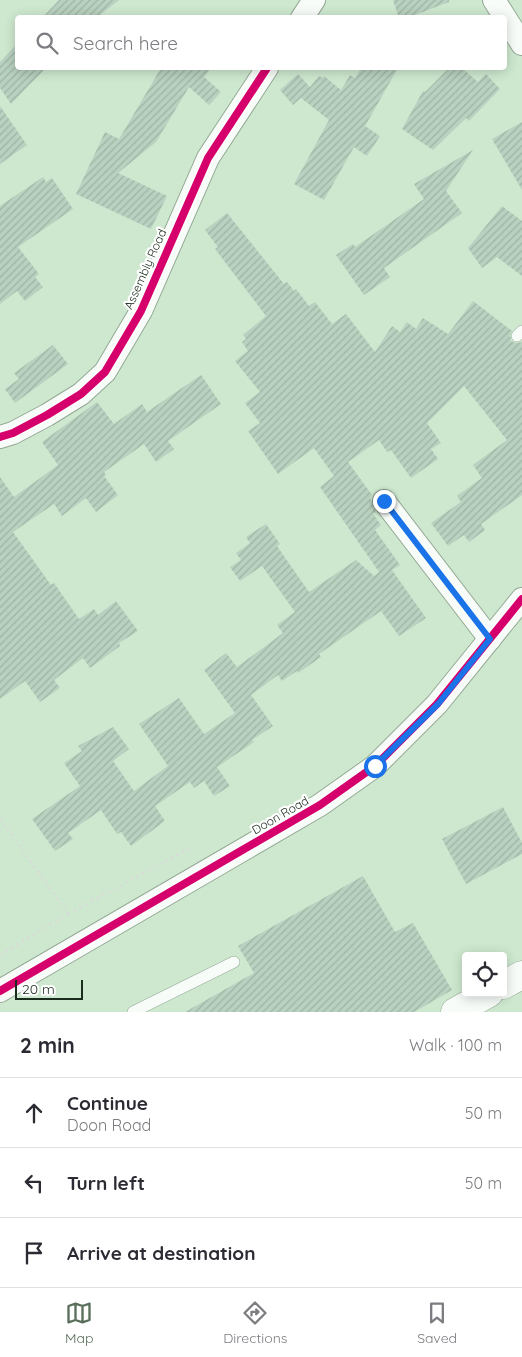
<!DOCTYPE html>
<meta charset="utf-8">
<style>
body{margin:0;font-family:Quicksand,sans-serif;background:#f7f7f7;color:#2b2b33}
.controls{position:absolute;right:15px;bottom:15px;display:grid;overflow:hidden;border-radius:5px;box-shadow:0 2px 12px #0003}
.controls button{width:45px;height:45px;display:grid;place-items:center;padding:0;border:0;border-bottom:1px solid #e1e1e2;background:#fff;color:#2b2b33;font:25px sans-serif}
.scale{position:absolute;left:15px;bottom:12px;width:68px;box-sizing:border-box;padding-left:5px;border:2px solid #1a2d1c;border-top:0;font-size:14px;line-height:18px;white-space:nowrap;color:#1a2d1c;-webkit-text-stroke:4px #fff;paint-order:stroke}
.stop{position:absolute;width:15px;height:15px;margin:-11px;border:4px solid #1a73e8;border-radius:50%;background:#fff}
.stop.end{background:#1a73e8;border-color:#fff;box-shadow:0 1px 5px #0008}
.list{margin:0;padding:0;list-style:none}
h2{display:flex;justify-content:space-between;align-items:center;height:65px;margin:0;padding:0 20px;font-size:21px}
h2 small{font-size:16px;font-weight:400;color:#7c7c81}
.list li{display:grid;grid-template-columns:32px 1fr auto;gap:15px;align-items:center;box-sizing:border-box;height:70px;padding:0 20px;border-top:1px solid #e1e1e2}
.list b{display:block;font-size:19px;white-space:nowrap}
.list p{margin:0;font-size:16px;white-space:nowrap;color:#7c7c81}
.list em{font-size:16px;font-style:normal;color:#7c7c81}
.icon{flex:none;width:28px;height:28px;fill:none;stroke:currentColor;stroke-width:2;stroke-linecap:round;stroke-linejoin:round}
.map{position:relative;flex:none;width:522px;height:1012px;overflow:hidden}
.search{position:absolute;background:#fff;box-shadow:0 2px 12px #0003;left:15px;right:15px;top:15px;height:55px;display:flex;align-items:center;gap:12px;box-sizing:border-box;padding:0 18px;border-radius:5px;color:#7c7c81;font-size:19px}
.sheet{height:275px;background:#fff}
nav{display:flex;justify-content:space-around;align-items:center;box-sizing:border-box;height:70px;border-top:1px solid #e1e1e2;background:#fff;font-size:14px;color:#7c7c81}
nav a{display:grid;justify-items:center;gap:2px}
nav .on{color:#596e5b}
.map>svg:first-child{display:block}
.building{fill:url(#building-hatch)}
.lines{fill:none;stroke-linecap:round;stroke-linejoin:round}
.service-casing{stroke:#94a895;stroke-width:12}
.minor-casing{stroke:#94a895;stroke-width:24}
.secondary-casing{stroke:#94a895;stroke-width:29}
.path{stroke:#d5ddd5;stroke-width:3;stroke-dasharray:2.5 4;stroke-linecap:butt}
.service{stroke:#f8fcf8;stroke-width:11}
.minor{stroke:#f8fcf8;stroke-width:22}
.secondary{stroke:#f8fcf8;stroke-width:28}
.cycleway-casing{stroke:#fff;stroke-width:11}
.cycleway{stroke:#d6006c;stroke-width:8}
.route{stroke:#1a73e8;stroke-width:6}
.labels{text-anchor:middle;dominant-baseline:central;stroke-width:4.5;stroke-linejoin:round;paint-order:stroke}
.street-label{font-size:12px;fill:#1a2d1c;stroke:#fff}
</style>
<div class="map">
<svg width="522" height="1012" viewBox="0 0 522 1012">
<defs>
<pattern id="building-hatch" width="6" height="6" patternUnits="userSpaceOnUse" patternTransform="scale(1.25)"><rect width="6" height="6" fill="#b9d1c0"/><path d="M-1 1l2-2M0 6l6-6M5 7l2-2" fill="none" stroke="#9eb4a4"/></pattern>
</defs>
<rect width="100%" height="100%" fill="#cee8cf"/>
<g class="building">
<path d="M59,0H119L96,18H42Z"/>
<path d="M393,0H449V2L407,18H399Z"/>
<path d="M18,43V68H46L11,104L0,88V62Z"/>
<path d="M161,68H211L204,77L221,92L209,105L189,87L156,142L118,173L167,196L151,229L76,194L105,132L119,139Z"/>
<path d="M361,68H398L365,126L380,136L367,156L354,147L324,200L294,184L329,120L301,98L303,96L293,105L280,90L298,74L310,87L319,76L323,78L324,76L341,90L350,75L355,78Z"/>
<path d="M449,68H462L478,82L486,74L500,89L469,121L466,118L433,150L402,129L423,91L425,92Z"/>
<path d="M0,106L27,145L0,164Z"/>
<path d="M522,122V190L492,139Z"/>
<path d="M473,150L446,191L462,213L384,268L390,277L364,295L336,255L353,244L355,247L424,199L414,184Z"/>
<path d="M43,177L46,182L52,178L73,209L18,247L39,274L35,277L43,287L25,301L17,291L0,304V206Z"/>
<path d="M502,206L522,221V276L497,257L482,268L468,248Z"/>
<path d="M227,213L284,284L287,282L294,291L296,289L309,306L315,302L332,324L346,314L375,352L392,326L400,332L407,322L416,329L423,318L448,334L473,301L512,331L510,335L511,341L516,343L522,342V495L481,524L485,530L469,542L464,535L448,546L431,523L461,502L457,496L482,478L473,465L507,440L464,386L427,423L441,443L431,449L438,459L411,478L391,450L387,452L379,440L348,462L372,495L370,498L376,512L373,514L381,525L375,530L400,565L392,570L426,618L399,636L381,611L319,654L321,657L298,673L297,671L282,681L278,675L251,695L273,726L252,740L254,742L217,767L230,786L214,796L204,781L194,788L190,782L155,806L165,821L131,846L121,832L117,834L101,810L68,833L73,839L55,851L32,819L80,786L64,763L82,751L78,746L113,727L129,749L113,761L134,791L168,766L139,724L179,698L204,734L235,713L204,670L226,653L237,667L283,633L277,625L295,612L262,566L240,581L230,567L241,560L236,553L250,543L246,537L266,524L280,544L277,546L309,592L356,560L374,576L379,572L320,487L334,476L314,448L278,474L248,431L260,423L245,403L260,392L235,361L248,351L242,342L246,339L243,335L266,316L215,249L218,247L205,230Z"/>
<path d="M53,345L68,364L15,403L5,389L19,379L14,373Z"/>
<path d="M201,375L221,404L168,441L174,449L156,462L144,444L104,472L106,475L104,476L118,495L96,512L86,498L62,516L54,504L13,532L51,585L54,583L79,619L94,609L98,615L116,601L138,631L119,643L120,646L90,668L83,658L54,680L60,688L40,702L25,681L0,699V477L14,497L58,465L42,442L97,402L114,424L142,404L147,412Z"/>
<path d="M503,807L522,843V854L466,884L442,839Z"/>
<path d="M363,876L395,932L413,923L452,990L414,1012H185L254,973L238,946Z"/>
</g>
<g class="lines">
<defs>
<g id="service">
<path d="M517,336L522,331"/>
<path d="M133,1012L234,962"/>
</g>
<g id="minor">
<path d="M494,0L522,44"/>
<path d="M302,18L314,0"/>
<path d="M0,437L13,433L47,415L81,394L105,372L141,311L208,158L267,68"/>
<path d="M384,501L490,639"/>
<path d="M0,991L320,805L375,766L437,704L522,599"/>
</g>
<g id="secondary">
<path d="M503,985L522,975"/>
<path d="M455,1012L489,993"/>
</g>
</defs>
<use href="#service" class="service-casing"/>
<use href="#minor" class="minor-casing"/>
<use href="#secondary" class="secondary-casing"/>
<g class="path">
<path d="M0,818L68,914L0,955"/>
<path d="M68,914L188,849L191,854"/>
</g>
<use href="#service" class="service"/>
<use href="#minor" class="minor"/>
<use href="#secondary" class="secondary"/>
<defs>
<g id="cycleway">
<path d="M0,437L13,433L47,415L81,394L105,372L141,311L208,158L267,68"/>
<path d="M0,991L320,805L375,766L437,704L522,599"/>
</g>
</defs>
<use href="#cycleway" class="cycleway-casing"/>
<use href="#cycleway" class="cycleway"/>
</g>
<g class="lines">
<path class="route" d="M375,766L438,704L490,639L384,501"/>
</g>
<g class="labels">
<g class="street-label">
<text transform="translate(145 269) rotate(-66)">Assembly Road</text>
<text transform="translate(280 815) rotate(-30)">Doon Road</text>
</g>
</g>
</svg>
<div class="controls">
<button><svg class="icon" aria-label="locate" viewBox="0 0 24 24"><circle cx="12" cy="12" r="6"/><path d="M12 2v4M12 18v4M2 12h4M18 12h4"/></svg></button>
</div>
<div class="scale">20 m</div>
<div class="stop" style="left:375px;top:766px"></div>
<div class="stop end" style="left:384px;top:501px"></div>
<div class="search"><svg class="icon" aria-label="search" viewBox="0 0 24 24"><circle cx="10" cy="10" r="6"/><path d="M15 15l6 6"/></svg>Search here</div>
</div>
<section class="sheet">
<h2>2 min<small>Walk · 100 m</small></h2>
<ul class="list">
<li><svg class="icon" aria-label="ahead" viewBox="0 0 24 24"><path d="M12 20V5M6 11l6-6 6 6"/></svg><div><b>Continue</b><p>Doon Road</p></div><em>50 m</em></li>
<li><svg class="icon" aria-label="left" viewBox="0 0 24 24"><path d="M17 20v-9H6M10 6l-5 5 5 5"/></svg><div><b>Turn left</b></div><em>50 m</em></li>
<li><svg class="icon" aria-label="arrive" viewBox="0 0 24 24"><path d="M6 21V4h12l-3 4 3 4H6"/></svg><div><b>Arrive at destination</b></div></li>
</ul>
</section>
<nav>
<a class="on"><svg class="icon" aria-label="map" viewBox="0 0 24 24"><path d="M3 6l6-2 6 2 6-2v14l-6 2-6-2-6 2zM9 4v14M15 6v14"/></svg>Map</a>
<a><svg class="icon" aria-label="directions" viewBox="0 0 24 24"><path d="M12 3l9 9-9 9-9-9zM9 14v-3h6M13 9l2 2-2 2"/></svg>Directions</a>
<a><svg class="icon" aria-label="saved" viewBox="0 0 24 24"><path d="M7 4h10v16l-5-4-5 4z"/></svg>Saved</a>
</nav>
